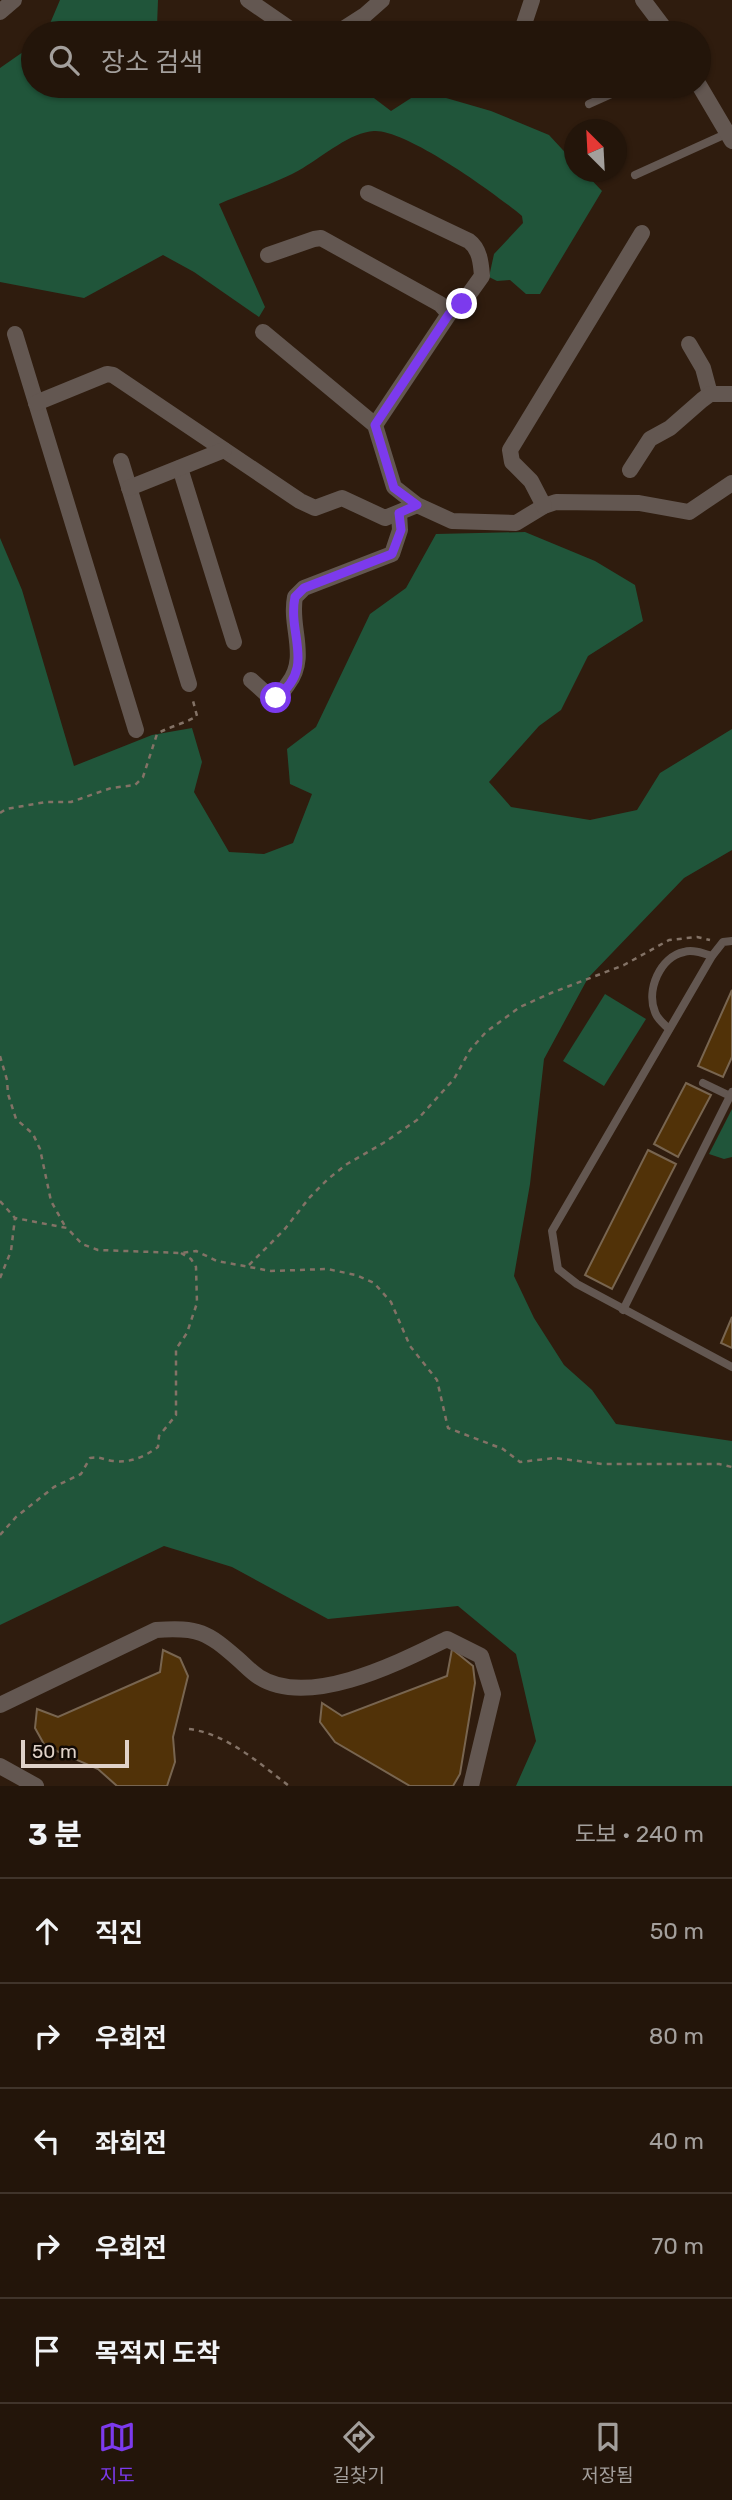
<!DOCTYPE html>
<html lang="ko">
<meta charset="utf-8">
<style>
body{margin:0;font-family:Rubik,"Noto Sans KR",sans-serif;background:#2b1e13;color:#f1f3f6}
.compass{position:absolute;left:564px;top:119px;width:63px;height:63px;border-radius:50%;background:#23150a;box-shadow:0 2px 5px #0004;rotate:336deg}
.scale{position:absolute;left:21px;bottom:18px;width:108px;box-sizing:border-box;padding-left:7px;border:4px solid #e0d2c9;border-top:0;font-size:19px;line-height:24px;white-space:nowrap;color:#e0d2c9;-webkit-text-stroke:5px #110904;paint-order:stroke}
.stop{position:absolute;width:21px;height:21px;margin:-16px;border:5px solid #7c3aed;border-radius:50%;background:#fff}
.stop.end{background:#7c3aed;border-color:#fff;box-shadow:0 2px 7px #0008}
.list{margin:0;padding:0;list-style:none}
h2{display:flex;justify-content:space-between;align-items:center;height:91px;margin:0;padding:0 28px;font-size:30px}
h2 small{font-size:23px;font-weight:400;color:#a39f9c}
.list li{display:grid;grid-template-columns:46px 1fr auto;gap:21px;align-items:center;box-sizing:border-box;height:105px;padding:0 28px;border-top:2px solid #40342b}
.list b{display:block;font-size:26px;white-space:nowrap}
.list em{font-size:23px;font-style:normal;color:#a39f9c}
.icon{flex:none;width:38px;height:38px;fill:none;stroke:currentColor;stroke-width:2;stroke-linecap:round;stroke-linejoin:round}
.map{position:relative;flex:none;width:732px;height:1786px;overflow:hidden}
.search{position:absolute;background:#23150a;box-shadow:0 2px 5px #0004;left:21px;right:21px;top:21px;height:77px;display:flex;align-items:center;gap:18px;box-sizing:border-box;padding:0 24px;border-radius:38px;color:#a39f9c;font-size:26px}
.sheet{height:616px;background:#23150a}
nav{display:flex;justify-content:space-around;align-items:center;box-sizing:border-box;height:98px;border-top:2px solid #40342b;background:#23150a;font-size:19px;color:#a39f9c}
nav a{display:grid;justify-items:center;gap:4px}
nav .on{color:#7c3aed}
.map>svg:first-child{display:block}
.green{fill:#20553a}
.building{fill:#513208;stroke:#786550;stroke-width:2}
.lines{fill:none;stroke-linecap:round;stroke-linejoin:round}
.path{stroke:#837266;stroke-width:2.5;stroke-dasharray:5 5;stroke-linecap:butt}
.service{stroke:#635751;stroke-width:8}
.minor{stroke:#635751;stroke-width:16}
.route{stroke:#7c3aed;stroke-width:9}
</style>
<div class="map">
<svg width="732" height="1786" viewBox="0 0 732 1786">
<rect width="100%" height="100%" fill="#2f1c0e"/>
<g class="green">
<path d="M60,0H158L157,26L167,33H46Z"/>
<path d="M33,45V86H291L310,91L358,86L391,111L422,91L491,111L549,135L574,162V172H584L602,191L540,294H526L510,280L497,281L489,277L494,254L523,223L522,216C496,194 406,129 374,131C351,132 323,156 303,168C280,182 244,193 219,204L265,307L259,317L194,272L163,255L84,298L0,282V68Z"/>
<path d="M525,532L595,561L635,585L643,621L588,656L561,710L539,726L489,782L511,807L590,820L637,810L660,773L732,729V850L684,878L588,978L544,1059L530,1184L514,1276L534,1318L564,1365L592,1390L616,1424L732,1441V1786H516L536,1741L516,1654L458,1606L328,1619L232,1567L164,1546L0,1625V538L22,590L74,766L152,735L192,728L202,762L194,792L229,852L264,854L293,843L312,794L290,784L287,749L316,727L370,614L406,588L436,534Z"/>
<path d="M605,994L646,1019L604,1086L563,1061Z"/>
<path d="M732,1109V1157L724,1159L709,1154Z"/>
</g>
<g class="building">
<path d="M732,990V1057L723,1077L698,1066Z"/>
<path d="M686,1083L711,1095L678,1157L654,1144Z"/>
<path d="M648,1150L676,1164L612,1289L585,1275Z"/>
<path d="M732,1317V1348L721,1343Z"/>
<path d="M452,1649L473,1666L475,1683L460,1774L453,1786H410L335,1742L320,1722L322,1703L342,1716L447,1676Z"/>
<path d="M163,1650L180,1658L188,1676L173,1737L175,1762L167,1786H117L98,1769L45,1746L35,1728L37,1709L58,1717L160,1672Z"/>
</g>
<g class="lines">
<g class="path">
<path d="M0,813L6,809L46,802H71L111,788L135,785L143,777L157,734C170,726 184,724 197,716L192,697"/>
<path d="M0,1056L7,1080L8,1094L16,1119L33,1134L40,1149L51,1201L66,1228"/>
<path d="M0,1201L15,1218L67,1228L82,1244L98,1250L181,1253L196,1251L217,1261L271,1271L327,1269L356,1275L374,1283L391,1302L410,1346L437,1380L448,1428L503,1449L520,1462L555,1458L602,1464H719L732,1467"/>
<path d="M249,1265L284,1230L310,1197L328,1179L347,1164L385,1142L417,1120L454,1079L470,1050L486,1032L520,1007L551,993L624,965L669,940L697,937L710,940"/>
<path d="M0,1278L11,1251L15,1218"/>
<path d="M0,1535L16,1517L54,1487L81,1474L90,1458C100,1456 104,1460 113,1461C131,1463 144,1457 158,1447L159,1436L176,1415V1349L187,1333L197,1303L196,1267L191,1259L181,1253"/>
<path d="M189,1729C227,1734 259,1763 289,1786"/>
</g>
<g class="service">
<path d="M589,104L629,86"/>
<path d="M635,175L728,133"/>
<path d="M732,941L723,942L712,956L552,1231L558,1269L577,1284L732,1367"/>
<path d="M669,1029C664,1024 657,1019 655,1012C646,990 660,957 684,952C692,949 703,953 712,956"/>
<path d="M703,1083L732,1097"/>
<path d="M623,1310L732,1092"/>
</g>
<g class="minor">
<path d="M248,0L296,33"/>
<path d="M643,0L668,33"/>
<path d="M0,12L14,0"/>
<path d="M337,33L365,15L382,0"/>
<path d="M521,33L532,0"/>
<path d="M699,85L732,141"/>
<path d="M368,193L469,241C480,249 481,264 482,276L462,304L449,314L375,425"/>
<path d="M268,255L314,239L321,238L440,304L449,314"/>
<path d="M263,332L375,425L394,487L417,505L452,521L516,523L544,506L556,502L639,503L689,512L732,483"/>
<path d="M15,334L136,730"/>
<path d="M689,344L703,368L710,394"/>
<path d="M36,403L107,374L113,375L300,501L315,508L342,498L385,518L417,505"/>
<path d="M121,461L189,684"/>
<path d="M180,468L234,642"/>
<path d="M630,470L650,439L670,428L702,400L710,394H732"/>
<path d="M129,488L224,450"/>
<path d="M544,506L531,481L512,462L510,450L642,233"/>
<path d="M251,680L272,699C280,697 283,691 288,684C309,657 289,627 295,597L304,588L392,554L400,530L399,513"/>
<path d="M0,1705L156,1630C199,1627 207,1632 238,1659C245,1665 251,1672 259,1677C309,1709 400,1662 447,1639L481,1656L493,1694L471,1786"/>
<path d="M0,1766L36,1786"/>
</g>
</g>
<g class="lines">
<path class="route" d="M276,698C317,667 287,635 295,597L304,588L392,554L401,530L399,513L417,505L394,488L375,425L449,314L462,304"/>
</g>
</svg>
<svg class="compass" viewBox="-18 -18 36 36"><path d="M0-13l5 13h-10z" fill="#e53935"/><path d="M0 13l5-13h-10z" fill="#a39f9c"/></svg>
<div class="scale">50 m</div>
<div class="stop" style="left:276px;top:698px"></div>
<div class="stop end" style="left:462px;top:304px"></div>
<div class="search"><svg class="icon" aria-label="search" viewBox="0 0 24 24"><circle cx="10" cy="10" r="6"/><path d="M15 15l6 6"/></svg>장소 검색</div>
</div>
<section class="sheet">
<h2>3 분<small>도보 · 240 m</small></h2>
<ul class="list">
<li><svg class="icon" aria-label="ahead" viewBox="0 0 24 24"><path d="M12 20V5M6 11l6-6 6 6"/></svg><div><b>직진</b></div><em>50 m</em></li>
<li><svg class="icon" aria-label="right" viewBox="0 0 24 24"><path d="M7 20v-9h11M14 6l5 5-5 5"/></svg><div><b>우회전</b></div><em>80 m</em></li>
<li><svg class="icon" aria-label="left" viewBox="0 0 24 24"><path d="M17 20v-9H6M10 6l-5 5 5 5"/></svg><div><b>좌회전</b></div><em>40 m</em></li>
<li><svg class="icon" aria-label="right" viewBox="0 0 24 24"><path d="M7 20v-9h11M14 6l5 5-5 5"/></svg><div><b>우회전</b></div><em>70 m</em></li>
<li><svg class="icon" aria-label="arrive" viewBox="0 0 24 24"><path d="M6 21V4h12l-3 4 3 4H6"/></svg><div><b>목적지 도착</b></div></li>
</ul>
</section>
<nav>
<a class="on"><svg class="icon" aria-label="map" viewBox="0 0 24 24"><path d="M3 6l6-2 6 2 6-2v14l-6 2-6-2-6 2zM9 4v14M15 6v14"/></svg>지도</a>
<a><svg class="icon" aria-label="directions" viewBox="0 0 24 24"><path d="M12 3l9 9-9 9-9-9zM9 14v-3h6M13 9l2 2-2 2"/></svg>길찾기</a>
<a><svg class="icon" aria-label="saved" viewBox="0 0 24 24"><path d="M7 4h10v16l-5-4-5 4z"/></svg>저장됨</a>
</nav>
